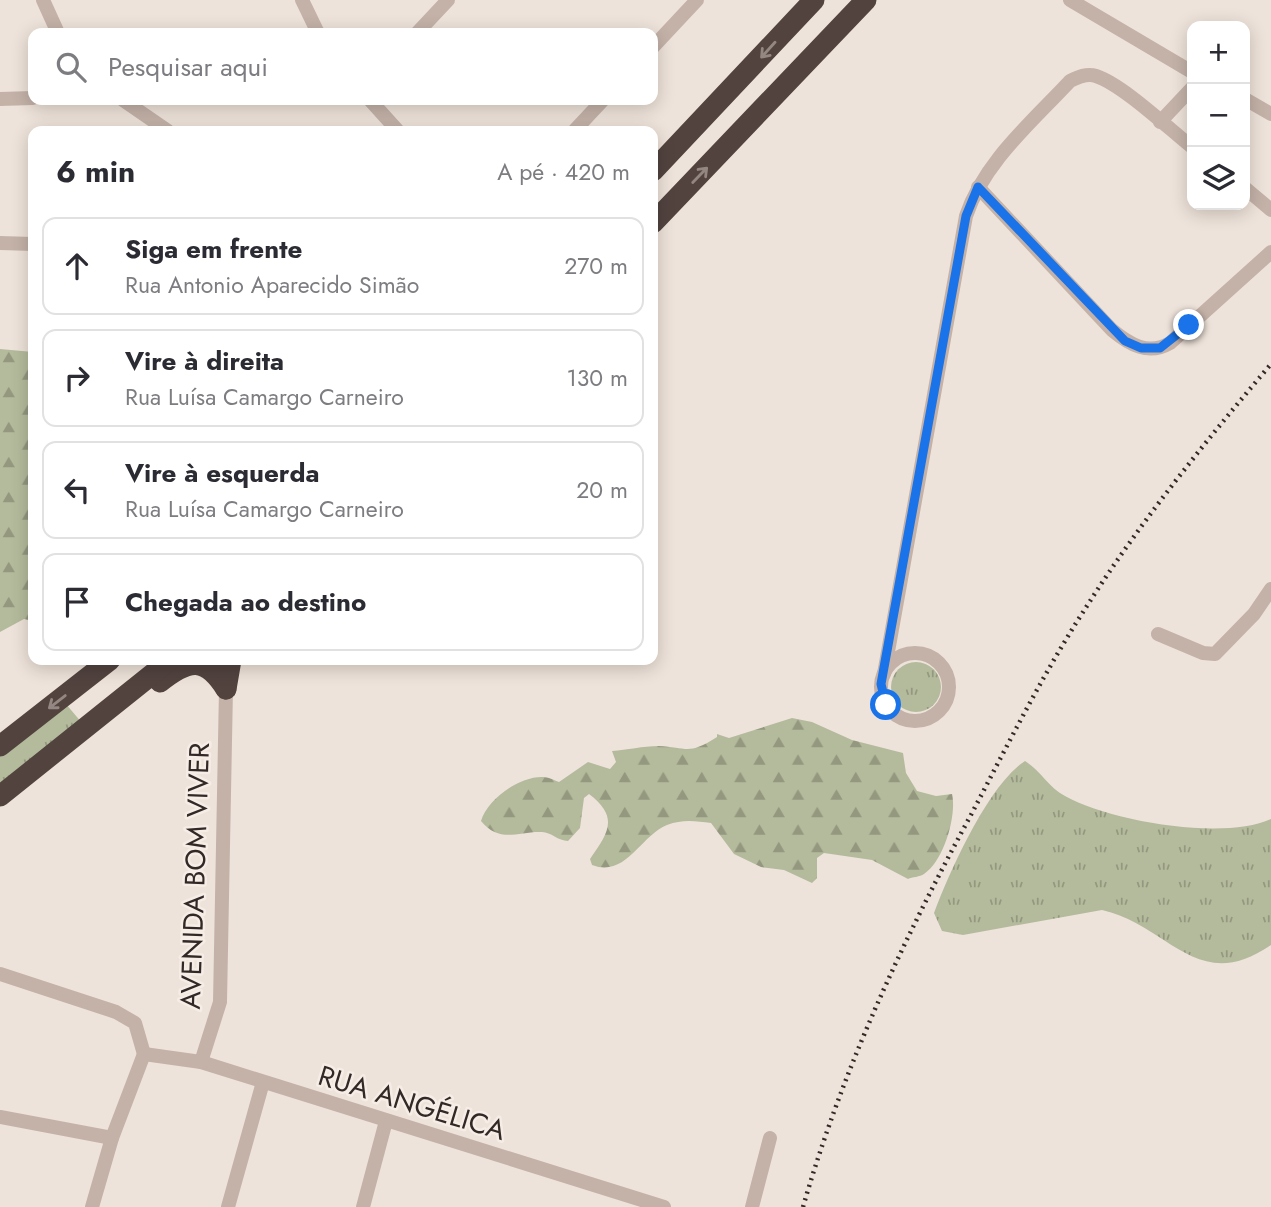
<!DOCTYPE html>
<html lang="pt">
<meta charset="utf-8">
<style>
body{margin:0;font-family:Jost,sans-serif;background:#f7f7f7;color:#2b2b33}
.controls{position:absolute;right:21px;top:21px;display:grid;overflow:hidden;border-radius:14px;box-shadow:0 4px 18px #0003}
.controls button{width:63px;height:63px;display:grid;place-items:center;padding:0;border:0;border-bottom:2px solid #e1e1e2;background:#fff;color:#2b2b33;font:35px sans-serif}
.stop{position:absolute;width:21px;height:21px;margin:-16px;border:5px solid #1a73e8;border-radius:50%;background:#fff}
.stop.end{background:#1a73e8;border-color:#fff;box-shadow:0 2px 7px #0008}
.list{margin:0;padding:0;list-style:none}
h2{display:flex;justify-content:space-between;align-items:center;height:91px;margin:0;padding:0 28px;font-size:30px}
h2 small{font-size:23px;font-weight:400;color:#7c7c81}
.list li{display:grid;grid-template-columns:46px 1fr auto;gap:21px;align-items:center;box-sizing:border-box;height:98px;margin:0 14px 14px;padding:0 14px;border:2px solid #e1e1e2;border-radius:14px}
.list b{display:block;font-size:26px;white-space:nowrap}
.list p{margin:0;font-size:23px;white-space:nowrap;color:#7c7c81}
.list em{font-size:23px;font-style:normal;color:#7c7c81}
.icon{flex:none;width:38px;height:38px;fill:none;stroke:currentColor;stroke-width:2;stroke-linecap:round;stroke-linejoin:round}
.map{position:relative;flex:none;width:1271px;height:1207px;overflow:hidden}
.search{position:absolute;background:#fff;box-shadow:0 4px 18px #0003;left:28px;top:28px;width:630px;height:77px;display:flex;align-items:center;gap:18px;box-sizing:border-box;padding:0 24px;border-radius:14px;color:#7c7c81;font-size:26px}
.panel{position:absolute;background:#fff;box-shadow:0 4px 18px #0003;left:28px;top:126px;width:630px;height:539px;border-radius:14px}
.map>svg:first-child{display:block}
.grass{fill:url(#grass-tufts)}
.forest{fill:url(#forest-firs)}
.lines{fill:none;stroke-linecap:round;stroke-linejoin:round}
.minor{stroke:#c4b2a8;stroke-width:14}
.highway{stroke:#52433f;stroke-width:21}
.rail{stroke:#322927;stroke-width:4.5;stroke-dasharray:2 5;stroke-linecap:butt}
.oneway{stroke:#948782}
.route{stroke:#1a73e8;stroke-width:9}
.labels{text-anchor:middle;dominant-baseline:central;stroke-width:5;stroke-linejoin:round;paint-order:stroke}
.street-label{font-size:28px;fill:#322927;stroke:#f6ede6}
</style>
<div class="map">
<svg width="1271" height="1207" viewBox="0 0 1271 1207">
<defs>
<pattern id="grass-tufts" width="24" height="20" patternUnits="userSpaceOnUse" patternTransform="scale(1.75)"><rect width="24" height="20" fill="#b4bb9c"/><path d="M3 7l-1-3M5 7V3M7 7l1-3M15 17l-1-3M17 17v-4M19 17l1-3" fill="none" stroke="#93987f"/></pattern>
<pattern id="forest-firs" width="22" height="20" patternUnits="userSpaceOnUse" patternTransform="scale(1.75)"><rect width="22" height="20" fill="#b4bb9c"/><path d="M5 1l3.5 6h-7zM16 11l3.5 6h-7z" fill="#93987f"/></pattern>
</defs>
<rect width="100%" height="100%" fill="#eee3da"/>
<g class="grass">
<circle cx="916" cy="687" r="25"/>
<path d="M66,704L82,723L0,786V754Z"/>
<path d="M1025,761C1041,771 1048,787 1065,796C1110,821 1223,841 1271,819V945C1197,996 1169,925 1102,910L963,935L942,931L934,913C950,871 988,785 1025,761Z"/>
</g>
<g class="forest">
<path d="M0,349L33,352V621L24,619L0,632Z"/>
<path d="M792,718L812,722L852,740L903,753L906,773L917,791L936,796L952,794C957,815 944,861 924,874C920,877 912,877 908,879L872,860L824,853L817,858V878L812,883L784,870L761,867L734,854L711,823C695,821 683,819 667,825C640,836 626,878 592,865L590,859C609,832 619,817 589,794L584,798L580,828L568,841C558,841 551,832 542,832C518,831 500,844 481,821C487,800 519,776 543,777C548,777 554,780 559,782L588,762L610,769L616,762L612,751C627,750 643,746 658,746C688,747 687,756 717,737V734L729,738Z"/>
</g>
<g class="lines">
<g class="minor">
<path d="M43,0L58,33"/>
<path d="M302,0L318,33"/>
<path d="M1070,0L1192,72"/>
<path d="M417,33L448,0"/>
<path d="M653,47L697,0"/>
<path d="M0,99L33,98"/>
<path d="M1245,99L1271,114"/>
<path d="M123,100L168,131"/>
<path d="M370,100L398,131"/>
<path d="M1160,122L1192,88"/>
<path d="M574,131L603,100"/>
<path d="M978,187L1112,330C1129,344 1148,356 1170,343L1271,252"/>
<path d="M1245,188L1271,210"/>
<path d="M0,243L33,244"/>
<path d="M1158,634L1203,653L1215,654L1254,614L1271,589"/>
<circle cx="915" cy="687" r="34"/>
<path d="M884,674L966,216C984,162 1032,122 1070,81C1078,77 1087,73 1096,76C1123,85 1168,128 1192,147"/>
<path d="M0,974L116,1012L135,1023L144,1054"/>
<path d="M144,1054L201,1062L664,1207"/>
<path d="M201,1062L220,1002L226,689"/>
<path d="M0,1117L112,1138"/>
<path d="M92,1207L112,1138L144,1054"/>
<path d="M228,1207L263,1082"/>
<path d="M363,1207L386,1121"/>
<path d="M752,1207L770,1138"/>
</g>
<g class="highway">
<path d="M653,171L814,0"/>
<path d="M653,223L866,0"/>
<path d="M160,682C189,659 205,656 226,689"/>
<path d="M226,689L231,660"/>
<path d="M0,746L110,660"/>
<path d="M0,796L170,660"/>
</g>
<path class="rail" d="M803,1207C843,1068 903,940 972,813C1008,744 1043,674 1085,609C1140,522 1205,442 1271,364"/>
</g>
<defs><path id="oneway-shaft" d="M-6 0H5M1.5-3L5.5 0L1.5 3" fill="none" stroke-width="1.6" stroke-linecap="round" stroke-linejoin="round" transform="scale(1.75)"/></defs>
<g class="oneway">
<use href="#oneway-shaft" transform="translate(768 50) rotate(132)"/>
<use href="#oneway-shaft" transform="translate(700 175) rotate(-46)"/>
<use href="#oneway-shaft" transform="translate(57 702) rotate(142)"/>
</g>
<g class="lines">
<path class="route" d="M886,705L881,684L966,216L978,187L1125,341L1141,348H1160L1189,325"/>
</g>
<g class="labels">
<g class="street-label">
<text transform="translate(195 876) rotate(-88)">AVENIDA BOM VIVER</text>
<text transform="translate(412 1103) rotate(17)">RUA ANGÉLICA</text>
</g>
</g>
</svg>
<div class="controls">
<button>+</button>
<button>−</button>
<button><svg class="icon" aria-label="layers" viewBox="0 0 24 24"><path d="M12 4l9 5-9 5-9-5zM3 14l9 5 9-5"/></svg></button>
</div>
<div class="stop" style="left:886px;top:705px"></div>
<div class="stop end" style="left:1189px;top:325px"></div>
<div class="search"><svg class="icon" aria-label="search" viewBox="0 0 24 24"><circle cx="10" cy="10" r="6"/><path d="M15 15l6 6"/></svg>Pesquisar aqui</div>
<section class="panel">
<h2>6 min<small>A pé · 420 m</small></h2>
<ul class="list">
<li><svg class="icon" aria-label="ahead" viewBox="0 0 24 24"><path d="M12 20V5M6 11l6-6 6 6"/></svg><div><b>Siga em frente</b><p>Rua Antonio Aparecido Simão</p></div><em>270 m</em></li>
<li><svg class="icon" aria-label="right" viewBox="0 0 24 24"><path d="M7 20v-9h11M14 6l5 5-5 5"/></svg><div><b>Vire à direita</b><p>Rua Luísa Camargo Carneiro</p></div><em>130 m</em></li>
<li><svg class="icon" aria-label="left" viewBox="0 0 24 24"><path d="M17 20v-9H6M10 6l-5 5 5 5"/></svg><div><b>Vire à esquerda</b><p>Rua Luísa Camargo Carneiro</p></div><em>20 m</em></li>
<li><svg class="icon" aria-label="arrive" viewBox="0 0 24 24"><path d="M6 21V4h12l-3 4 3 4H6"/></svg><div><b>Chegada ao destino</b></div></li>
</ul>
</section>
</div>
